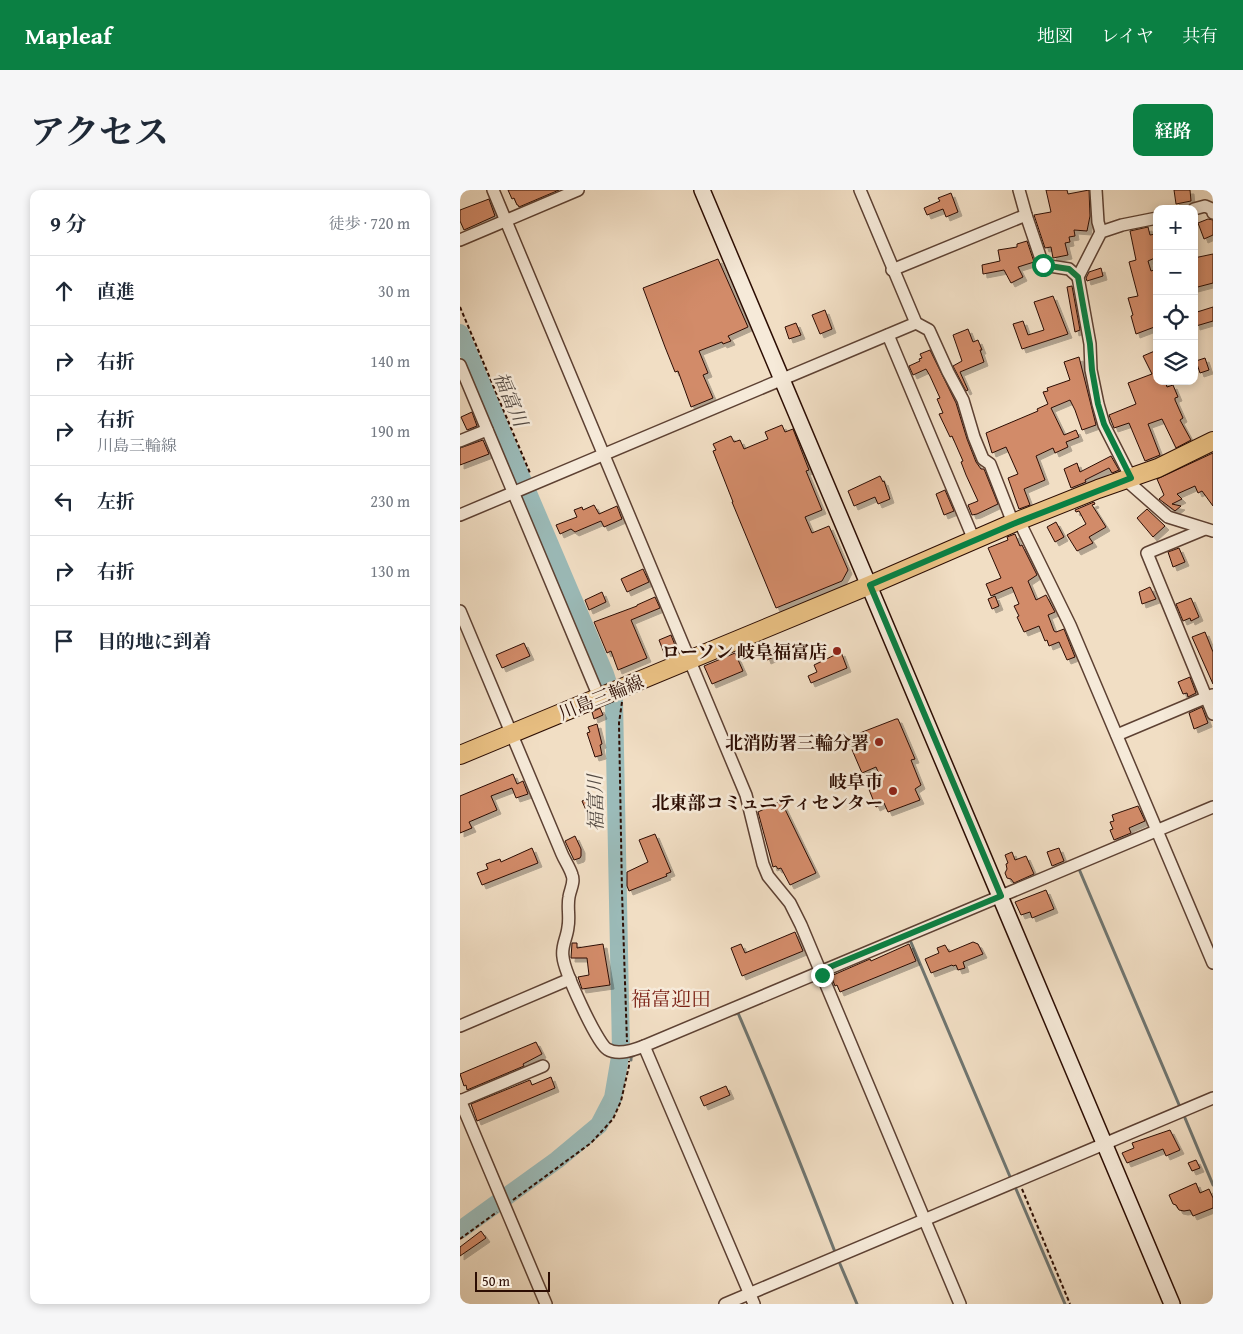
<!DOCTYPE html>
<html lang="ja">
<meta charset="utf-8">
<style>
body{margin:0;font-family:"Gentium Book Plus","Noto Serif JP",serif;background:#f6f6f7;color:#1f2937}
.controls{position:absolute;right:15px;top:15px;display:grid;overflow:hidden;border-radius:10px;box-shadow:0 2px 8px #0003}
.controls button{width:45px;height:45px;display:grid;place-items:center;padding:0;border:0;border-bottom:1px solid #e0e1e3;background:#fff;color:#1f2937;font:25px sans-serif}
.scale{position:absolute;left:15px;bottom:12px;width:75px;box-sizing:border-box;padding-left:5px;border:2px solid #2c0d03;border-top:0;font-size:14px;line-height:18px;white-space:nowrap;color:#2c0d03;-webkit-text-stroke:4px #f6ead9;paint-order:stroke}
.stop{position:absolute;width:15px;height:15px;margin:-11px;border:4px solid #0b8043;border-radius:50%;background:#fff}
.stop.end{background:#0b8043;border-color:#fff;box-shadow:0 1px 5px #0008}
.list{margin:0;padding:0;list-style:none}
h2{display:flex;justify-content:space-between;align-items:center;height:65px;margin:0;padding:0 20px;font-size:21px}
h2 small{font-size:16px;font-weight:400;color:#747a83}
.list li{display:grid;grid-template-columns:32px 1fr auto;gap:15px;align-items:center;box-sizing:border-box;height:70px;padding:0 20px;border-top:1px solid #e0e1e3}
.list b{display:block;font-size:19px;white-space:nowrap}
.list p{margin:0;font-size:16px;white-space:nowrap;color:#747a83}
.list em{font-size:16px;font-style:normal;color:#747a83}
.icon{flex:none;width:28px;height:28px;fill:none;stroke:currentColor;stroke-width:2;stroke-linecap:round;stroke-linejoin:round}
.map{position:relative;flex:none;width:753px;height:1114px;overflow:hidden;border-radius:10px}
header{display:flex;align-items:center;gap:30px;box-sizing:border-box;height:70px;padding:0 25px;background:#0b8043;color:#fff}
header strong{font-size:24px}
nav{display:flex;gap:28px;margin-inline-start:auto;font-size:18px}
.intro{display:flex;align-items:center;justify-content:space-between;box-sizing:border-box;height:120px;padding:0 30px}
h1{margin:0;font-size:35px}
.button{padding:12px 22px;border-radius:10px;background:#0b8043;color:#fff;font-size:18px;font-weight:700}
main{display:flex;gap:30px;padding:0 30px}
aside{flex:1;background:#fff;border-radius:10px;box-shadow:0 2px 8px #0003}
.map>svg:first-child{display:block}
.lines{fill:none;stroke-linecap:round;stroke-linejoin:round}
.stream{stroke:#6f7570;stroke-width:3}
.river{stroke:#9bbbb9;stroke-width:18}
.building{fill:#d28b69;stroke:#2c0d03;filter:url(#shadow)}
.street-casing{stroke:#5d4133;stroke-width:14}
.secondary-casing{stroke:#2c0d03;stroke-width:18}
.primary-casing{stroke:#2c0d03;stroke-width:20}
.path{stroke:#2c0d03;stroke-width:2;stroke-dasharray:4 2.5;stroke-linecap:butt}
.street{stroke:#f6ead9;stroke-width:11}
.secondary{stroke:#f6ead9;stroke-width:15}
.primary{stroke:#e8bf82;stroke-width:18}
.route{stroke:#0b8043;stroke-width:6}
.poi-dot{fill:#8f2418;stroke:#f6ead9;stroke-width:2}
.labels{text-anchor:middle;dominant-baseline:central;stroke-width:5;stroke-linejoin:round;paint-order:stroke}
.poi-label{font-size:18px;font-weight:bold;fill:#2c0d03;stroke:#f6ead9;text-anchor:end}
.street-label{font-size:18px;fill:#2c0d03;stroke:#f6ead9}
.water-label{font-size:19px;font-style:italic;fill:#534a43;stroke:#f6ead9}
.quarter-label{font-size:20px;fill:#7a1f14;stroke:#f6ead9}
</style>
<header>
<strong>Mapleaf</strong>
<nav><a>地図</a><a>レイヤ</a><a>共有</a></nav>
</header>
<div class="intro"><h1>アクセス</h1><a class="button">経路</a></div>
<main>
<aside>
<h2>9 分<small>徒歩 · 720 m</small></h2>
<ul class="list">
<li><svg class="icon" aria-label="ahead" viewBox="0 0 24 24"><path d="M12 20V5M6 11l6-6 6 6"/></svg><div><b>直進</b></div><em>30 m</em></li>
<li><svg class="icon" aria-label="right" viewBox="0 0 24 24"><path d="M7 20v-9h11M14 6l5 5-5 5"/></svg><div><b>右折</b></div><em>140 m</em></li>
<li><svg class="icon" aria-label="right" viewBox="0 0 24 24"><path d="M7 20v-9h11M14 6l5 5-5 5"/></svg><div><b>右折</b><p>川島三輪線</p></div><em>190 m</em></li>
<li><svg class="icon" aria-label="left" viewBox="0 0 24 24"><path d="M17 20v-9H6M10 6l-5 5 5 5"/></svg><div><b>左折</b></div><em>230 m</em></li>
<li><svg class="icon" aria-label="right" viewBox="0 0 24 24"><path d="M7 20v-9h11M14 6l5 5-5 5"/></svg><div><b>右折</b></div><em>130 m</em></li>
<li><svg class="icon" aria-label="arrive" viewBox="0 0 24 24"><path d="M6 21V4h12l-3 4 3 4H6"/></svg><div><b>目的地に到着</b></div></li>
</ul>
</aside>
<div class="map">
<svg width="753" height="1114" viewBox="0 0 753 1114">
<defs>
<filter id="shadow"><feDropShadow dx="4" dy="4" stdDeviation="0" flood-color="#0004"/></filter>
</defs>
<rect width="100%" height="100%" fill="#f1dec4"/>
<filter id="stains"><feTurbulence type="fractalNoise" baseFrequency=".004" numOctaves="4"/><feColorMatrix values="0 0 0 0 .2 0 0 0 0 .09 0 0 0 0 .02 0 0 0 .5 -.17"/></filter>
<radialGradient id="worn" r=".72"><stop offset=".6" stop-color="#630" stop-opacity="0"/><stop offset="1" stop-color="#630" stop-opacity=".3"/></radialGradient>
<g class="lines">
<g class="stream">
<path d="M617,679H619L720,917"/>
<path d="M447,752L450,750L551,989"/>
<path d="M275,824L278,823C312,902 344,982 375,1062"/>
<path d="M160,870H164"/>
<path d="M171,870V867L176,864"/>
<path d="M725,928L753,995"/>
<path d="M556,999L605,1114"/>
<path d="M380,1074L397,1114"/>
</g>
<path class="river" d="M0,143L145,484L154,511L161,861L153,908L139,935L97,970L0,1040"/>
</g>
<g class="building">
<path d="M48,0H99L59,17L58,15H57L54,8L52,9Z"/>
<path d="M586,0H607L608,4L629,0L630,26L627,41L614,40L615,46L609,47L610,52L605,53L608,65L593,68L591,57L585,58L574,25L591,22Z"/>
<path d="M714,0H730L731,11L716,14Z"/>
<path d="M491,3L498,22L486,27L483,19L467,25L464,18L480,11L478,8Z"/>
<path d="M29,9L35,26L4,40L0,31V20Z"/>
<path d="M748,29L753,30V45L744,49L738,33Z"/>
<path d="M688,37L690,45L695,44L697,51V67L688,71L691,81L697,79V136L676,144L671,126L673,125L668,108L678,106L669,72L676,70L670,41Z"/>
<path d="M567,51L574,72L558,77L563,87L551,93L544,80L523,84L522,75L540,71L538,60L557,57V54Z"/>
<path d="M753,64V93L734,98V68Z"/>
<path d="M258,69L288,137L268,146L271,151L263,154L262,152L239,161L248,183L243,185L253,208L231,217L218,181L215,182L205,157L183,98Z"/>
<path d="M641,78L643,86L627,91L626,88L629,82Z"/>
<path d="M612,96L620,140L615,142L607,97Z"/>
<path d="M593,106L608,144L562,159L553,134L563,131L568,145L584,140L574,112Z"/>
<path d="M753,117V131L736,136L734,123Z"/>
<path d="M365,120L372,139L360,144L352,125Z"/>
<path d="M336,133L341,145L329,149L325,137Z"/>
<path d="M508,139L513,152L518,150L522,160H520L524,172L500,182L508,200L506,201L493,176L502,171L493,145Z"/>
<path d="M470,160L496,213L507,249L516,272L521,279H524L538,314L517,324L512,325L508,315L518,311L506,285L501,272L503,271L492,246L490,247L479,224L483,223L477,209L480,208L470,186L466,179L453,185L449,176L460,171L459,169L462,168L460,164Z"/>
<path d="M697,160V191H705L707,197L713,195L718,207L715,208V210L723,228L720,230L731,250L716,258L702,229L688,234L700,265L685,271L669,233L654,238L649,225L676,214L668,193L692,184L683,166Z"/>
<path d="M619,167L636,235L622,240L615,220L610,210L591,218L604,245L616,240L619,247L606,252L608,257L595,263L593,258L576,266L585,290L564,299L570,315L559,319L548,288L558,284L546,257L532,263L526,243L578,221L577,219L588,214L583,202L588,201L587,198L610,190L604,172Z"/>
<path d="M745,168L749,180L740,183L736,171Z"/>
<path d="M12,222L17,236L7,240L1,227Z"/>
<path d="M322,235L325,242L333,239L349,280L346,281L362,320L345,327L352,343L369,336L388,380L382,391L316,418L272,312H273L253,261L256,260L253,254L271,246L274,252L280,250L284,259L308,249L305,242Z"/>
<path d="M23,250L29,264L0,275V258Z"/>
<path d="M753,263V316L742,301L738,303L735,296L717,304L722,309L712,314L721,316L715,321L699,309L704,305L697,289Z"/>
<path d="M651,266L659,280L652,283L649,278L625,290L626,292L611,298L604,279L617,273L620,282Z"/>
<path d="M420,286L423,292L424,291L430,309L418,314L415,307L394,316L388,301Z"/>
<path d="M485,300L494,321L484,325L476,304Z"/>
<path d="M634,312L635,314L632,315L646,337L629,347L633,353L617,361L607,345L626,334L619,321L616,322L615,320Z"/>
<path d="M134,315L139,324L157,316L162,329L144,337L141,331L115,342L111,339L100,344L96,335L117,327L114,320L122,317L123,320Z"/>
<path d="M687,319L705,336L693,347L677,328Z"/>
<path d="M596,332L604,347L595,352L587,337Z"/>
<path d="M555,344L560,356L562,355L577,385L568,391L576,410L586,405L595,422L588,425L594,441L596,442L604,439L615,467L607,470L599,452L589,456L587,450L585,451L579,436L564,442L557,427L559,426L554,416L559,414L552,397L531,406L526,394L541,388L528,358L548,350L547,347Z"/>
<path d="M719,358L725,372L713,377L708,362Z"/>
<path d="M183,379L189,392L167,402L161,389Z"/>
<path d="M690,397L696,409L682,414L679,402Z"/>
<path d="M142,402L146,412L129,420L125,410Z"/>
<path d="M535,406L539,416L532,419L528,409Z"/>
<path d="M195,407L200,418L171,430L187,468L158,480L151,461L147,463L134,432L177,416V415Z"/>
<path d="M731,408L739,427L731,431L730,428L723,431L716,414Z"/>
<path d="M745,442L753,462V494L732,447Z"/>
<path d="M211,445L218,463L206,468L199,450Z"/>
<path d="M64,453L70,466L42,478L36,465Z"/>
<path d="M313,458L316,466L307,470L304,461Z"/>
<path d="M381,462L387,478L351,493L348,486L357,482L354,475Z"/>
<path d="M275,463L283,481L252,494L244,476Z"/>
<path d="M730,487L736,503L728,507L727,503L723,504L718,492Z"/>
<path d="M742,517L748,533L734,539L729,523Z"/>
<path d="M140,518L143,525L134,529L132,522Z"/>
<path d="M436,529H438L455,569L451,570L461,595L455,599L460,610L428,622L424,613L416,617L408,597L422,591L416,577L402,583L387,548Z"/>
<path d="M137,534L142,554L140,555L142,565L135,567L127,543L130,542L128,537Z"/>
<path d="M53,584L57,594L63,591L68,604L56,608L52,598L31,606L37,620L9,632L12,638L0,643V606Z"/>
<path d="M134,606L138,615L126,620L122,611Z"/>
<path d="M321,611L356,683L330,695L321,678L318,679L316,676L313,677L298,622Z"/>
<path d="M678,616L685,631L669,638L671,643L654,650L650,640L653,639L650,632L654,631L652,625Z"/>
<path d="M195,644L211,682L206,684L207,686L169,701L167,696V682L188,672L179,650Z"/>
<path d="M115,646L121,659V666L120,668L114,670L105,651Z"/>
<path d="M72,658L78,673L22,695L17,683L28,679L26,674L40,669L41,672Z"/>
<path d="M599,658L604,671L592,676L587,662Z"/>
<path d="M552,662L555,670L566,666L574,684L554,693L551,689L547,688L545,683L547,679L546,674L548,673L545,665Z"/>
<path d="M586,700L594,719L572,728L570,722L561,725L555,712Z"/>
<path d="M335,742L343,761L282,786L271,758L281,754L285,763Z"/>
<path d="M513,752L518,754L523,764L503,772L505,778L498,780L496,775L493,776L492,775L471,783L465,769L479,763L477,758L485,755L489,762Z"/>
<path d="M112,753H117V758L143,754L150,795L122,799L118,787L129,785L127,768H111Z"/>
<path d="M449,754L456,771L380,802L377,795L375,796L371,786L410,769L411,771Z"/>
<path d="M76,852L82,864L63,874L64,876L7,900L6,895L4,896L0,884Z"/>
<path d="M91,887L95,898L17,931L11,914L70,890L72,895Z"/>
<path d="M266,896L270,905L244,916L240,907Z"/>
<path d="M710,940L720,960L706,966L703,959L667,973L662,963L674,958L672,953Z"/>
<path d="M736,970L740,978L732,981L728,973Z"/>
<path d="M736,993L740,1003L749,999L753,1008V1018L733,1026L730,1020L724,1021L719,1020L716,1015L713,1014L709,1005Z"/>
<path d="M21,1041L26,1048L0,1066V1057Z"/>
</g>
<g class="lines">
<defs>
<g id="street">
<path d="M33,0L286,605L303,674L308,686L330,713L341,735L500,1114"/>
<path d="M400,0L456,133L469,140L488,182L503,210L514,247L523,269L530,274L553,333"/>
<path d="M559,0L566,25L583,75L609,79L618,87"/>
<path d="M636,0L638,32L641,42"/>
<path d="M734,19L745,16L752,19L753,23"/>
<path d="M0,50L118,0"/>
<path d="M432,80L566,25"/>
<path d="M428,145L514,350"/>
<path d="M0,175L139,507"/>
<path d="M0,251L27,240"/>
<path d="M671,288L644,235L638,214L631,180L630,154L618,87L641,42L662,35L697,28"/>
<path d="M666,290L708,327L753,341"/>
<path d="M0,325L456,133"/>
<path d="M559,331L610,435L753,773"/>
<path d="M745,339L687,363L753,524"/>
<path d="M0,421L102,664C105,671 110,678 112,685C115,692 110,700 109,707C107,717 110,727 108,737C107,748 101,756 103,767C104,781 137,853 147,859C158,866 174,860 184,856L753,617"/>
<path d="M657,545L752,505"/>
<path d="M0,836L110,789"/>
<path d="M184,856L294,1114"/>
<path d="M0,910L86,1114"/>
<path d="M0,911L83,876"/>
<path d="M265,1114L753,908"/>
</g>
<path id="secondary" d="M242,0L712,1114"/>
<path id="primary" d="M0,565L410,395L553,333L638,299L698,278L753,251"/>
</defs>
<use href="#street" class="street-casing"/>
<use href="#secondary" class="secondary-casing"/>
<use href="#primary" class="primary-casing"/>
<g class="path">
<path d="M0,117L70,283"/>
<path d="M162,512L159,533L162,702L167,852"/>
<path d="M562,999L610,1114"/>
<path d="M53,1010L131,953L153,929L161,911L169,876V871"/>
<path d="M0,1049L37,1022"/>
</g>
<use href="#street" class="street"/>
<use href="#secondary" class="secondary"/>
<use href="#primary" class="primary"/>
</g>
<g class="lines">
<path class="route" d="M362,785L360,781L541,706L410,395L553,334L671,288L644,234L638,214L632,180L630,154L618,87L609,79L583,75"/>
</g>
<g class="poi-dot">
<circle cx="377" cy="461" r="5"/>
<circle cx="419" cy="552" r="5"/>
<circle cx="433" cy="601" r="5"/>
</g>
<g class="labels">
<g class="poi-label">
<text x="367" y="461">ローソン 岐阜福富店</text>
<text x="409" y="552">北消防署三輪分署</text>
<text x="423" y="591">岐阜市<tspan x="423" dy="21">北東部コミュニティセンター</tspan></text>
</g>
<g class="street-label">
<text transform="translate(141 507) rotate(-22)">川島三輪線</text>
</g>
<g class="water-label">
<text transform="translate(51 209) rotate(67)">福富川</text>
<text transform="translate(135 613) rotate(-91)">福富川</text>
</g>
<g class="quarter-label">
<text x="211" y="808">福富迎田</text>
</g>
</g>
<rect width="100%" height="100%" filter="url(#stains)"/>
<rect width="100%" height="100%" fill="url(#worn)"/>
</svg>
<div class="controls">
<button>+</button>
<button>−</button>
<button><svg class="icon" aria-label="locate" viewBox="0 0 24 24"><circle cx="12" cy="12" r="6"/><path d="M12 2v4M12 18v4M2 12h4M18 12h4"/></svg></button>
<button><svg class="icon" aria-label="layers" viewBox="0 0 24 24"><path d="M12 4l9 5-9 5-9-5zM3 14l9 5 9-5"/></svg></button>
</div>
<div class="scale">50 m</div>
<div class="stop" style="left:583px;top:75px"></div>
<div class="stop end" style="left:362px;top:785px"></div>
</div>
</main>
